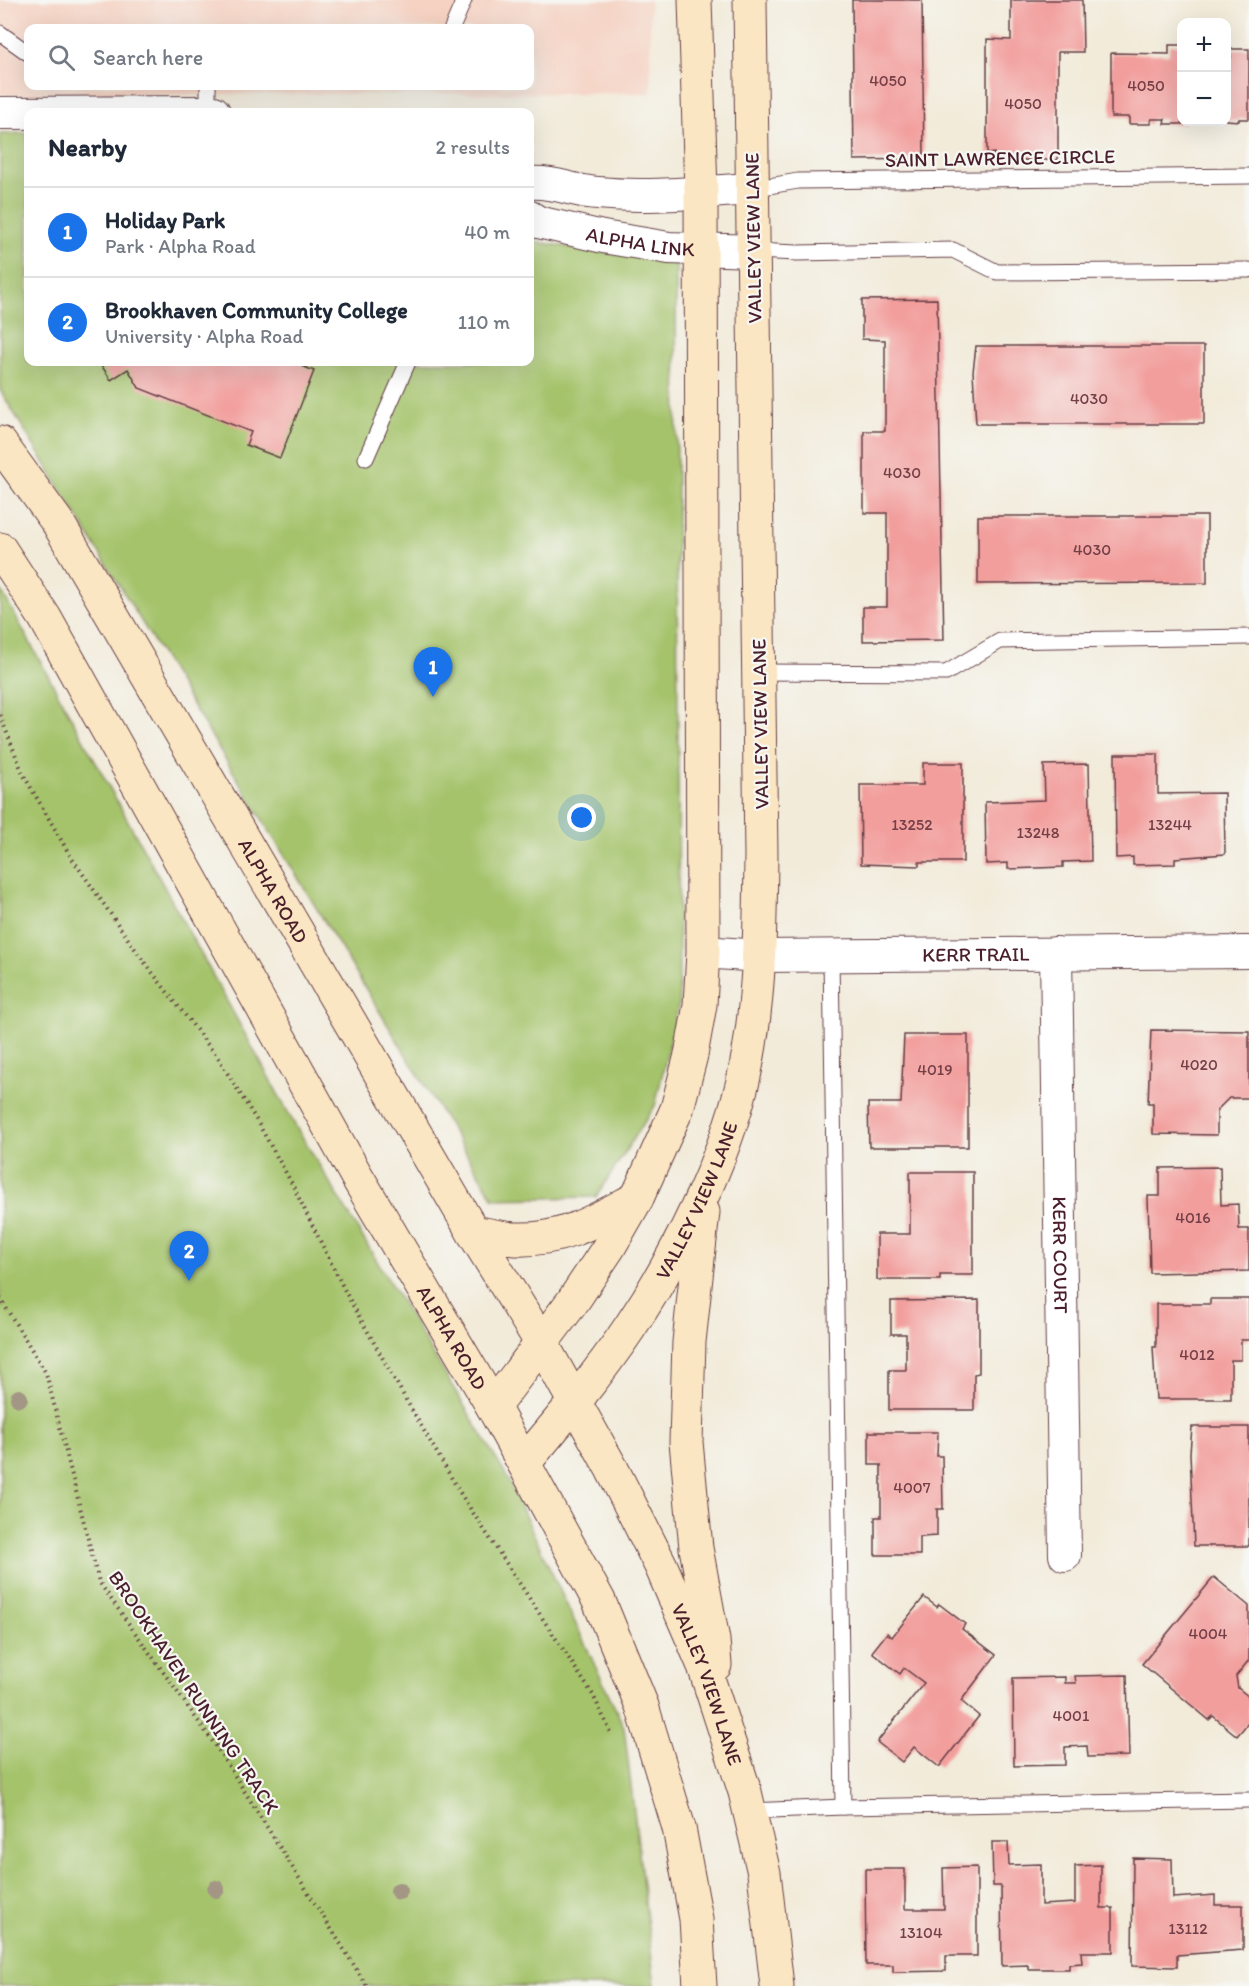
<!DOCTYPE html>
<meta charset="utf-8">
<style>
body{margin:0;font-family:Itim,sans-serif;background:#f2f2f3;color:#1f2937}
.controls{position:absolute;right:18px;top:18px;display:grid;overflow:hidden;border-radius:12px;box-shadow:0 6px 24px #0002}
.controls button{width:54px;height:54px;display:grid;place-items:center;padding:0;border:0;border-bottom:2px solid #e0e1e3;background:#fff;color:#1f2937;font:30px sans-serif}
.you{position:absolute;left:582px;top:818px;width:21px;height:21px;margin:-15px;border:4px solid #fff;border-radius:50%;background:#1a73e8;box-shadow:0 0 0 9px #1a73e833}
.badge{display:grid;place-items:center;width:39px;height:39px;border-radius:50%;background:#1a73e8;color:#fff;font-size:20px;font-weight:700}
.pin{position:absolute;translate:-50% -50px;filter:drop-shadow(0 2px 3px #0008)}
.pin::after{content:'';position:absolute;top:32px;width:21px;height:18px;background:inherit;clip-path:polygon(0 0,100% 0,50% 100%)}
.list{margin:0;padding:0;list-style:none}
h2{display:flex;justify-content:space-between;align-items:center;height:78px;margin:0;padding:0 24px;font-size:26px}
h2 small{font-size:20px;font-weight:400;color:#747a83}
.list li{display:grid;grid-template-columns:39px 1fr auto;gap:18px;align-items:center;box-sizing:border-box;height:90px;padding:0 24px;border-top:2px solid #e0e1e3}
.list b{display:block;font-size:22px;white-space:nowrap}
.list p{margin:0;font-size:20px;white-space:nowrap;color:#747a83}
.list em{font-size:20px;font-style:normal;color:#747a83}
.icon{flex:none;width:33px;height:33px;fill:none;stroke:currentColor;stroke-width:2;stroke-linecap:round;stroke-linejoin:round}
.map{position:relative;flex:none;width:1249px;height:1986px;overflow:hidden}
.search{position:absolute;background:#fff;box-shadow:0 6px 24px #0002;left:24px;top:24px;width:510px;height:66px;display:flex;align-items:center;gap:15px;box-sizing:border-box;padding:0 21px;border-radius:12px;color:#747a83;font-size:22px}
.panel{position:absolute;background:#fff;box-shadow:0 6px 24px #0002;left:24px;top:108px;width:510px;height:258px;border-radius:12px}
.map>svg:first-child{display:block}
.built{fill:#f5d2c2;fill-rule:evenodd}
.green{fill:#a4c36b;stroke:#77714b;stroke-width:1.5}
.building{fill:#f29e9c}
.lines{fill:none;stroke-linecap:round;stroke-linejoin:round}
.lane-casing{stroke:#633e45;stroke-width:17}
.street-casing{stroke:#633e45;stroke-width:34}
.secondary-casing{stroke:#633e45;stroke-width:35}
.path{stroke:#633e45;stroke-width:4;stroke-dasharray:1.5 4.5;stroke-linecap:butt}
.lane{stroke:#fff;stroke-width:15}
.street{stroke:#fff;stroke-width:32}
.secondary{stroke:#fbe6c4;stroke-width:33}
.tree{fill:#a49684}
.labels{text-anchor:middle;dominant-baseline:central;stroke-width:4.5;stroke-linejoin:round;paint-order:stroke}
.number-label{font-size:16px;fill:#743f47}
.street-label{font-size:20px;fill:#4a1f2b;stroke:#f6f6f2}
</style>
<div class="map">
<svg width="1249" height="1986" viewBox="0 0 1249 1986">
<rect width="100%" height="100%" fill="#f6f6f2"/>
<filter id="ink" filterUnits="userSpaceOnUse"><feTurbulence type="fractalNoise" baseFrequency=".0167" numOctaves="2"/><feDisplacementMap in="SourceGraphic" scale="12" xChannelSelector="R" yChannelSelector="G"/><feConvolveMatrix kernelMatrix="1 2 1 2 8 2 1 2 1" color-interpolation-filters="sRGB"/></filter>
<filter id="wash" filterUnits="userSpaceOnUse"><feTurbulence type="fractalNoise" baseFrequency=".008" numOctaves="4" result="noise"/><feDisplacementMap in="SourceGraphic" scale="24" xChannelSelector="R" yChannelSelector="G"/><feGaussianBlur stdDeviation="1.35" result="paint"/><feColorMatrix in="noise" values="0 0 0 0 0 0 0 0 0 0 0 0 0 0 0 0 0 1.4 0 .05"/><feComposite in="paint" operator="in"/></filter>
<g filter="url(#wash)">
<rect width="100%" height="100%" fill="#f2ebda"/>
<path class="built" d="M0,0H650L651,93L0,95ZM28,28H530V86H28Z"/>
<g class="green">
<path d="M28,133V362H530V239L536,242L676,263L679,1003L655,1106L596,1197L494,1199L0,390V134Z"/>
<path d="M0,588L295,1125L506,1475L624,1727L655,1986H0Z"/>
</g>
<g id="blocks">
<g class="building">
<path d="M852,0H922L924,159L854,160Z"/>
<path d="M1011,0H1082L1083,52H1058V160H994V153L987,154V39L1011,40Z"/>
<path d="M1169,45H1182V122H1185V124H1164L1165,119H1151V124H1129V117H1111V53L1169,54Z"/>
<path d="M1230,49H1249V119H1239V121L1226,120V58H1231Z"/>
<path d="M937,299L944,640L863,641V607H887V513H864V431H885V340L862,339V300Z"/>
<path d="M976,346H1204V424H976L973,372Z"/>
<path d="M99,362H304L302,366L314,371L280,458L246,445L251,432L139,388L128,369L111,380Z"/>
<path d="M978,516H1207V583L978,584Z"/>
<path d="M1115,754H1158V794L1224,793L1225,854L1175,858V864L1133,865V857L1116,858Z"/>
<path d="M923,763H963V862H919V866L861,864L860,785H923Z"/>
<path d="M1089,764L1091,861L1063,862V867L1008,869V863L986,864L985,802L1045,800L1044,765Z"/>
<path d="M1151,1030L1249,1031V1098H1229L1217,1110V1135L1153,1134V1103H1148Z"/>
<path d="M904,1035H968V1147H869L868,1103H901Z"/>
<path d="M1220,1167L1221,1205L1238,1204L1239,1229H1249V1271L1150,1273L1148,1196H1160V1168Z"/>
<path d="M910,1172H973V1275H940V1280H877V1234H910Z"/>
<path d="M1210,1299H1249V1340H1241V1360H1231V1399H1156L1153,1347H1156V1304H1210Z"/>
<path d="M979,1300V1373L974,1374V1410H889V1370H906V1334H891V1301Z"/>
<path d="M1192,1427H1249V1546H1194L1190,1453Z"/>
<path d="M869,1432H938L937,1456H942L943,1509H937V1536L920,1537V1555H875V1517H881V1465H869Z"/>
<path d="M1214,1577L1249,1606V1660L1236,1676L1238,1688L1249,1697V1722L1237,1736L1213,1716L1209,1720L1142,1664Z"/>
<path d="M924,1597L937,1607L939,1604L965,1624L962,1629L996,1655L961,1701L979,1716L939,1767L914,1747L902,1762L877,1742L924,1683L904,1668L900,1674L872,1652L887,1633L892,1637Z"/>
<path d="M1127,1675L1129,1756L1088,1757L1087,1746L1065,1747V1765L1014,1766L1013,1678L1065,1677V1683H1076L1075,1676Z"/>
<path d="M992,1842H1008L1009,1865L1041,1864V1905L1075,1903V1866L1101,1865V1908H1113V1952H1081L1082,1963L1069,1964V1969H1028V1965L1002,1966L1001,1886H993Z"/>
<path d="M1133,1858L1172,1859L1173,1898L1215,1895V1905H1243V1950L1177,1955V1967L1132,1966Z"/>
<path d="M977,1867V1956H946V1971L893,1972V1965H866L865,1869H905V1909H944L943,1868Z"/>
</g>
</g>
</g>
<g filter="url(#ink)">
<use href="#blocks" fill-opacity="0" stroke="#633e45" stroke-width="1.5"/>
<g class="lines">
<defs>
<g id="lane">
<path d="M452,28L464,0"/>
<path d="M0,33L28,53"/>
<path d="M208,86V112"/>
<path d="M752,189L798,181L1249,176"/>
<path d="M753,251L797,253L953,250L997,272L1249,270"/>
<path d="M366,458L408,362"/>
<path d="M759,672L946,673L1000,641L1249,637"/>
<path d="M831,955L843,1807"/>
<path d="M749,1811L843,1807L1249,1800"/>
</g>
<g id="street">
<path d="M0,113L214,112"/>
<path d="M530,183C553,181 575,192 598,193C649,198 701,192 752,189"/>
<path id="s1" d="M530,217L538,222L603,237L669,248L753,251"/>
<path id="s2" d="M703,952L760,956L1249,952"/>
<path id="s3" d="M1056,953L1065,1555"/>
</g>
<g id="secondary">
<path id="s4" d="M0,443L58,523L473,1232L541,1342L612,1469L661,1566L704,1666L745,1792L764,1873L777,1986"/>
<path id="s5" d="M0,549L45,618L356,1175L493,1407L599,1601L642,1706L679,1828L696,1919L700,1986"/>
<path d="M703,1212L689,1342L686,1442L696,1548L713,1640L715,1665"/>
<path d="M473,1232C487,1234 501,1238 515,1239C564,1241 596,1220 637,1198"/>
<path d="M493,1407L573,1301L609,1247L637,1198L677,1109L691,1055L700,1005L703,952L701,192L695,0"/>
<path id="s6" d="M524,1463C561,1419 598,1375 630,1327C676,1259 724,1161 743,1081C760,1007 760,931 761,855L750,0"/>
</g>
</defs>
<use href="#lane" class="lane-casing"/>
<use href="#street" class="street-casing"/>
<use href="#secondary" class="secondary-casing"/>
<g class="path">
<path d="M0,715L23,774L71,857L142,959L218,1058L257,1121L291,1182L346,1293L405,1398L462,1496L593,1695L611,1733"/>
<path d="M0,1298L46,1373L99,1582L216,1746L367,1986"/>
</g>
<use href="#lane" class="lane"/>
<use href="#street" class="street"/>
<use href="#secondary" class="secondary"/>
</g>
<g class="tree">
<circle cx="19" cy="1398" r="9"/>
<circle cx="216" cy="1889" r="9"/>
<circle cx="399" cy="1891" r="9"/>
</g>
</g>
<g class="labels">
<g class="number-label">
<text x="888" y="80">4050</text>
<text x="1146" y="85">4050</text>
<text x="1023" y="103">4050</text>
<text x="1089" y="398">4030</text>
<text x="902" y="472">4030</text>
<text x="1092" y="549">4030</text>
<text x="912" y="824">13252</text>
<text x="1170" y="824">13244</text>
<text x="1038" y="832">13248</text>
<text x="1199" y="1064">4020</text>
<text x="935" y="1069">4019</text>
<text x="1193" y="1217">4016</text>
<text x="1197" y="1354">4012</text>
<text x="912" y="1487">4007</text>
<text x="1208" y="1633">4004</text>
<text x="1071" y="1715">4001</text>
<text x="1188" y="1928">13112</text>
<text x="921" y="1932">13104</text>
</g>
<g class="street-label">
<text transform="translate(1000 158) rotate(-1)">SAINT LAWRENCE CIRCLE</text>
<text transform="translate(753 238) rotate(-91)">VALLEY VIEW LANE</text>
<text stroke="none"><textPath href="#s1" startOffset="114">ALPHA LINK</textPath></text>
<text transform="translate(760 724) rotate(-91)">VALLEY VIEW LANE</text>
<text stroke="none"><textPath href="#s4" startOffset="525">ALPHA ROAD</textPath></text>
<text stroke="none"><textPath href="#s2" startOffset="273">KERR TRAIL</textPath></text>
<text stroke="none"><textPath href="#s6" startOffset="316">VALLEY VIEW LANE</textPath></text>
<text stroke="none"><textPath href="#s3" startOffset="302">KERR COURT</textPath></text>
<text stroke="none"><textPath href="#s5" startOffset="909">ALPHA ROAD</textPath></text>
<text stroke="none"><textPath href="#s4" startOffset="1431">VALLEY VIEW LANE</textPath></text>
<text transform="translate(194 1692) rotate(56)">BROOKHAVEN RUNNING TRACK</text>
</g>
</g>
</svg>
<div class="controls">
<button>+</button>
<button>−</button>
</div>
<div class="you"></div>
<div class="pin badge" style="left:433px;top:697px">1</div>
<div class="pin badge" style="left:189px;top:1281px">2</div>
<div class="search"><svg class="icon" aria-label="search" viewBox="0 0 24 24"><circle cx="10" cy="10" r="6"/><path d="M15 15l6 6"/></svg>Search here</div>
<section class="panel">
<h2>Nearby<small>2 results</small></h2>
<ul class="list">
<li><span class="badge">1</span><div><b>Holiday Park</b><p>Park · Alpha Road</p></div><em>40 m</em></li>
<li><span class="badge">2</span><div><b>Brookhaven Community College</b><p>University · Alpha Road</p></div><em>110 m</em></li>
</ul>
</section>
</div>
